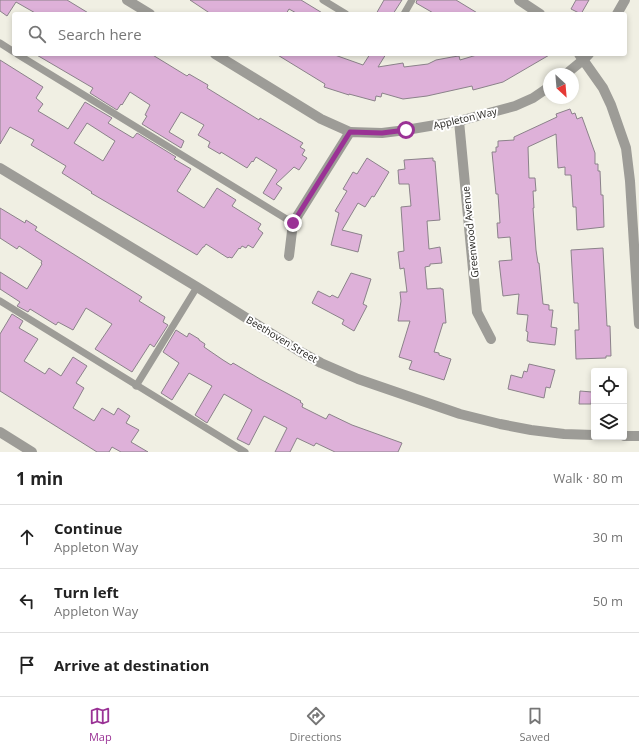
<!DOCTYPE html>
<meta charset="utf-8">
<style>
body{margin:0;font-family:"Open Sans",sans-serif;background:#f2f2f2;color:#222}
.controls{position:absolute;right:12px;bottom:12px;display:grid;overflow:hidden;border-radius:4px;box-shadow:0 2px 6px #0003}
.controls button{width:36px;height:36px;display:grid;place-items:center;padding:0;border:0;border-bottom:1px solid #e0e0e0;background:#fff;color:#222;font:20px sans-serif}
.compass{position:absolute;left:543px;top:68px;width:36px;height:36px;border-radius:50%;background:#fff;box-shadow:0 2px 6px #0003;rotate:154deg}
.stop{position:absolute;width:12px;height:12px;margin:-9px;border:3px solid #9a3295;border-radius:50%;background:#fff}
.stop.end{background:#9a3295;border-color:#fff;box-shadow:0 1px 4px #0008}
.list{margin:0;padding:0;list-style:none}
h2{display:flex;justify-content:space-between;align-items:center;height:52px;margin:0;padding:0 16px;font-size:17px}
h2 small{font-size:13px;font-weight:400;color:#767676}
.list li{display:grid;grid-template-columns:26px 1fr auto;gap:12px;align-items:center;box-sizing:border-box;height:64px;padding:0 16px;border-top:1px solid #e0e0e0}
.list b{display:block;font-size:15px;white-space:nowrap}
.list p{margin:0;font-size:13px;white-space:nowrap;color:#767676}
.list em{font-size:13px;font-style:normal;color:#767676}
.icon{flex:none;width:22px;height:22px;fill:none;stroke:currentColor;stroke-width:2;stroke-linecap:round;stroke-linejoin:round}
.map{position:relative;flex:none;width:639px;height:452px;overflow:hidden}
.search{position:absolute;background:#fff;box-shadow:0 2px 6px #0003;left:12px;right:12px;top:12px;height:44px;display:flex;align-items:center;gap:10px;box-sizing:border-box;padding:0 14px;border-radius:4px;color:#767676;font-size:15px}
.sheet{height:244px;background:#fff}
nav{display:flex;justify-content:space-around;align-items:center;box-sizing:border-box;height:56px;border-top:1px solid #e0e0e0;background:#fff;font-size:11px;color:#767676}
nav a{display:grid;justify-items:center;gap:2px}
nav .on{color:#9a3295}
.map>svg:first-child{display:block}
.building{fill:#deb1d9;stroke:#8b828a;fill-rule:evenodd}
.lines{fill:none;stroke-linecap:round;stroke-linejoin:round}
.service{stroke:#9d9c97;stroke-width:7}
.minor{stroke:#9d9c97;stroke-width:10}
.tertiary{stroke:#9d9c97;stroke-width:10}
.route{stroke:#9a3295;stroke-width:5}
.labels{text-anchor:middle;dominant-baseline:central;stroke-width:4;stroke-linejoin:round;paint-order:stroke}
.street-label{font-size:10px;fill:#24231f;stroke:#fff}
</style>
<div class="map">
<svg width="639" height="452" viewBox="0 0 639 452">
<rect width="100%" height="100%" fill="#f0efe3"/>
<g class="building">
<path d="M0,0H67L90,14H37L16,2L7,16L0,11Z"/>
<path d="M190,0H301L324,14H298L289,9L286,14H211Z"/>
<path d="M384,0H402L393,14H376Z"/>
<path d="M417,0H456L479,14H435L416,3Z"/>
<path d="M576,0H589L581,14L571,9Z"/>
<path d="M35,54H151L187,76L189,74L208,85L207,88L259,120L260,118L303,143L300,147L305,150L302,155L307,158L299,170L294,167L276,184L282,188L274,200L263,193L277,170L256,157L253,162L252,161L247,168L221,152L220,154L208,147L210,142L198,135L204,125L181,112L169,132L184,141L181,148L142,124L147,116L145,115L150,105L130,92L122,105L121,104L117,110L90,93L93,88Z"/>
<path d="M276,54H332L363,65L370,54H386L378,67L403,63L404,67L428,64L436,60L452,57L459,56L460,60L480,54H551L503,82L473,90L472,86L427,96L403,99L382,93L381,97L376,96L375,101L349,94V95L324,87L325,84Z"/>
<path d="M0,60L43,87L36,98L43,104L38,111L65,127L68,129L85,102L112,118L108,123L133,138L137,133L176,157L174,159L191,169L177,191L204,208L217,188L236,200L232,206L261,224L258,229L263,233L253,248L248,245L246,248L242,246L240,249L239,248L232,258L229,257L228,258L206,244L204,247H203L197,255L91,193L92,192L62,173L66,166L31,145L34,140L10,127L0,144ZM87,123L115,141L103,161L74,143Z"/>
<path d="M570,109L572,114L575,113L577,119L582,117L595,153V164H598V171H600L601,195H603L604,227L577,230L576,207H573L571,175H565V167L558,168L556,134L528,147L529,178H535L536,191H533L534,208H533L536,250L538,263H539L543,304L549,305V310H553L551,327L557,328L555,345L529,342V341H527L528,332L526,331L528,315L517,314L519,294L503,296L499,261L512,260L510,237L498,238L497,223H500L498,194H496L492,152H496V147H498V141L514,140V137L557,117L556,114Z"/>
<path d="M367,158L389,172L374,197L372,196L365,207L358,203L342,230L362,235L358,252L331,245L339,213L335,211L347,191L343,189L353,172L357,174Z"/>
<path d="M433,158V161H435L440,220L427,221L429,249L440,247L442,263L430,264V266L425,267L427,289L441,288V289H443L446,323H443L434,352L439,353V355L451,359L444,380L409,369L412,361L399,357L410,321H398L401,301L400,292H407L404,268L400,269L398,252L404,251L401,207L411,206L409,184H399L398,170L405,169L404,160Z"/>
<path d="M0,208L25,223L26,220L37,227L35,230L142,297L139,301L165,317L163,322L168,325L154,347L150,344L132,372L95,349L112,324L86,308L73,330L58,322L56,325L30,309L28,312L17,306L20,302L0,289V272L27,289L42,264L41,263L42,261L19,246L17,249L0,238Z"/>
<path d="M603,248L607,326H610L611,356H606V358L576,359L575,330H579L578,303H574L571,250Z"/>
<path d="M351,273L371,279L363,304L367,306L354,331L342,324L344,320L312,303L318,291L330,297L332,295L338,298Z"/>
<path d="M12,314L23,321L19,328L38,339L24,361L45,374L49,368L61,376L73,357L87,366L76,383L84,388L73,408L94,421L102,408L114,415L118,408L130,416L126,423L139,430L131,442L148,452H121L112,447L109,452H97L0,391V334Z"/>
<path d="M176,330L187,337L189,333L199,339V340L205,344L204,347L223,360L231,365L233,363L260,379L301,401L300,402L303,404L302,407L326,419L329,414L352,425L402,443L398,452H335L316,443L314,446L297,438L290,452H275L287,428L264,416L249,445L237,439L252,410L224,394L207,423L195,415L212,386L189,373L172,400L161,393L179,363L163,352Z"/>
<path d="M529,364L555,370L550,388L546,387L544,398L508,389L511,375L522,378L524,371L527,372Z"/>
<path d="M580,391L592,392L591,404H579Z"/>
</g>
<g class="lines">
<g class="service">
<path d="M323,0L346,14"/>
<path d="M404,14L412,0"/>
<path d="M0,43L14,52"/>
<path d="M17,54L293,223"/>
<path d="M0,301L245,452"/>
<path d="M136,386L197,287"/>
</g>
<g class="minor">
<path d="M127,0L150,14"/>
<path d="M519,0L540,14"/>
<path d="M617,14L625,0"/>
<path d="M215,54L321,119L350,132"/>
<path d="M579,54L603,88L611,105L626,148L630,181L639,324"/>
<path d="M566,74L583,60L589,54"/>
<path d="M459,121L477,312L491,339"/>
<path d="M289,256L293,223L350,132L382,133L406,130L459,121L515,106L533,98L549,87"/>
<path d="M0,432L32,452"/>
</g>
<g class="tertiary">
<path d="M0,168L197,287L299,351L321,363L358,379L460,414L500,424L531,430L564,434L594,435"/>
<path d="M624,436H639"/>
</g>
</g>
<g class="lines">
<path class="route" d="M293,223L350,132L382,133L406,130"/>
</g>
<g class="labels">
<g class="street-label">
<text transform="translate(465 118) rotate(-13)">Appleton Way</text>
<text transform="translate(470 232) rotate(-96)">Greenwood Avenue</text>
<text transform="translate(282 339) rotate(31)">Beethoven Street</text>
</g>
</g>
</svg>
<div class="controls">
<button><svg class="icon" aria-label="locate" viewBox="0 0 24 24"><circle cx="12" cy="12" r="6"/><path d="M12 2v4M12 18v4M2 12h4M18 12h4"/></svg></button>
<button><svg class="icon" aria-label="layers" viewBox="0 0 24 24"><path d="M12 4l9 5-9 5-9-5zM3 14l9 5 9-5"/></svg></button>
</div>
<svg class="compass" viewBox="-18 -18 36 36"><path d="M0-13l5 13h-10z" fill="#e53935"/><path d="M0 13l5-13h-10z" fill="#767676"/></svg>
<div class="stop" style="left:406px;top:130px"></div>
<div class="stop end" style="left:293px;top:223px"></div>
<div class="search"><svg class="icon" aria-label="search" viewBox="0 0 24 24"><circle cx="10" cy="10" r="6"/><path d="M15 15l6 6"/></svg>Search here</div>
</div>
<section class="sheet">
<h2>1 min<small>Walk · 80 m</small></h2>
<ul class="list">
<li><svg class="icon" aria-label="ahead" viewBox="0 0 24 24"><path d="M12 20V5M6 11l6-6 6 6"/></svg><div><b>Continue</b><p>Appleton Way</p></div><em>30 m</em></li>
<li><svg class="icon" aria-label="left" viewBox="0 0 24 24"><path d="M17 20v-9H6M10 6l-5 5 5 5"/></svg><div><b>Turn left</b><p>Appleton Way</p></div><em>50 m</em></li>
<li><svg class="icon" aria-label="arrive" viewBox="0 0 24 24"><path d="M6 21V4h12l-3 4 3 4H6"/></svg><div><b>Arrive at destination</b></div></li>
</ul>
</section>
<nav>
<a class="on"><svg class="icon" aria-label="map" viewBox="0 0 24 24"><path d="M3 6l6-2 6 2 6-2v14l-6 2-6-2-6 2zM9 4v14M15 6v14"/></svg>Map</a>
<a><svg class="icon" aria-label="directions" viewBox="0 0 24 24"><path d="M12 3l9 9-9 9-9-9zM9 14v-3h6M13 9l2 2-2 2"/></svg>Directions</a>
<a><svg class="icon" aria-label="saved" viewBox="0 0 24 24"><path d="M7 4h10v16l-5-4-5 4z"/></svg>Saved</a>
</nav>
